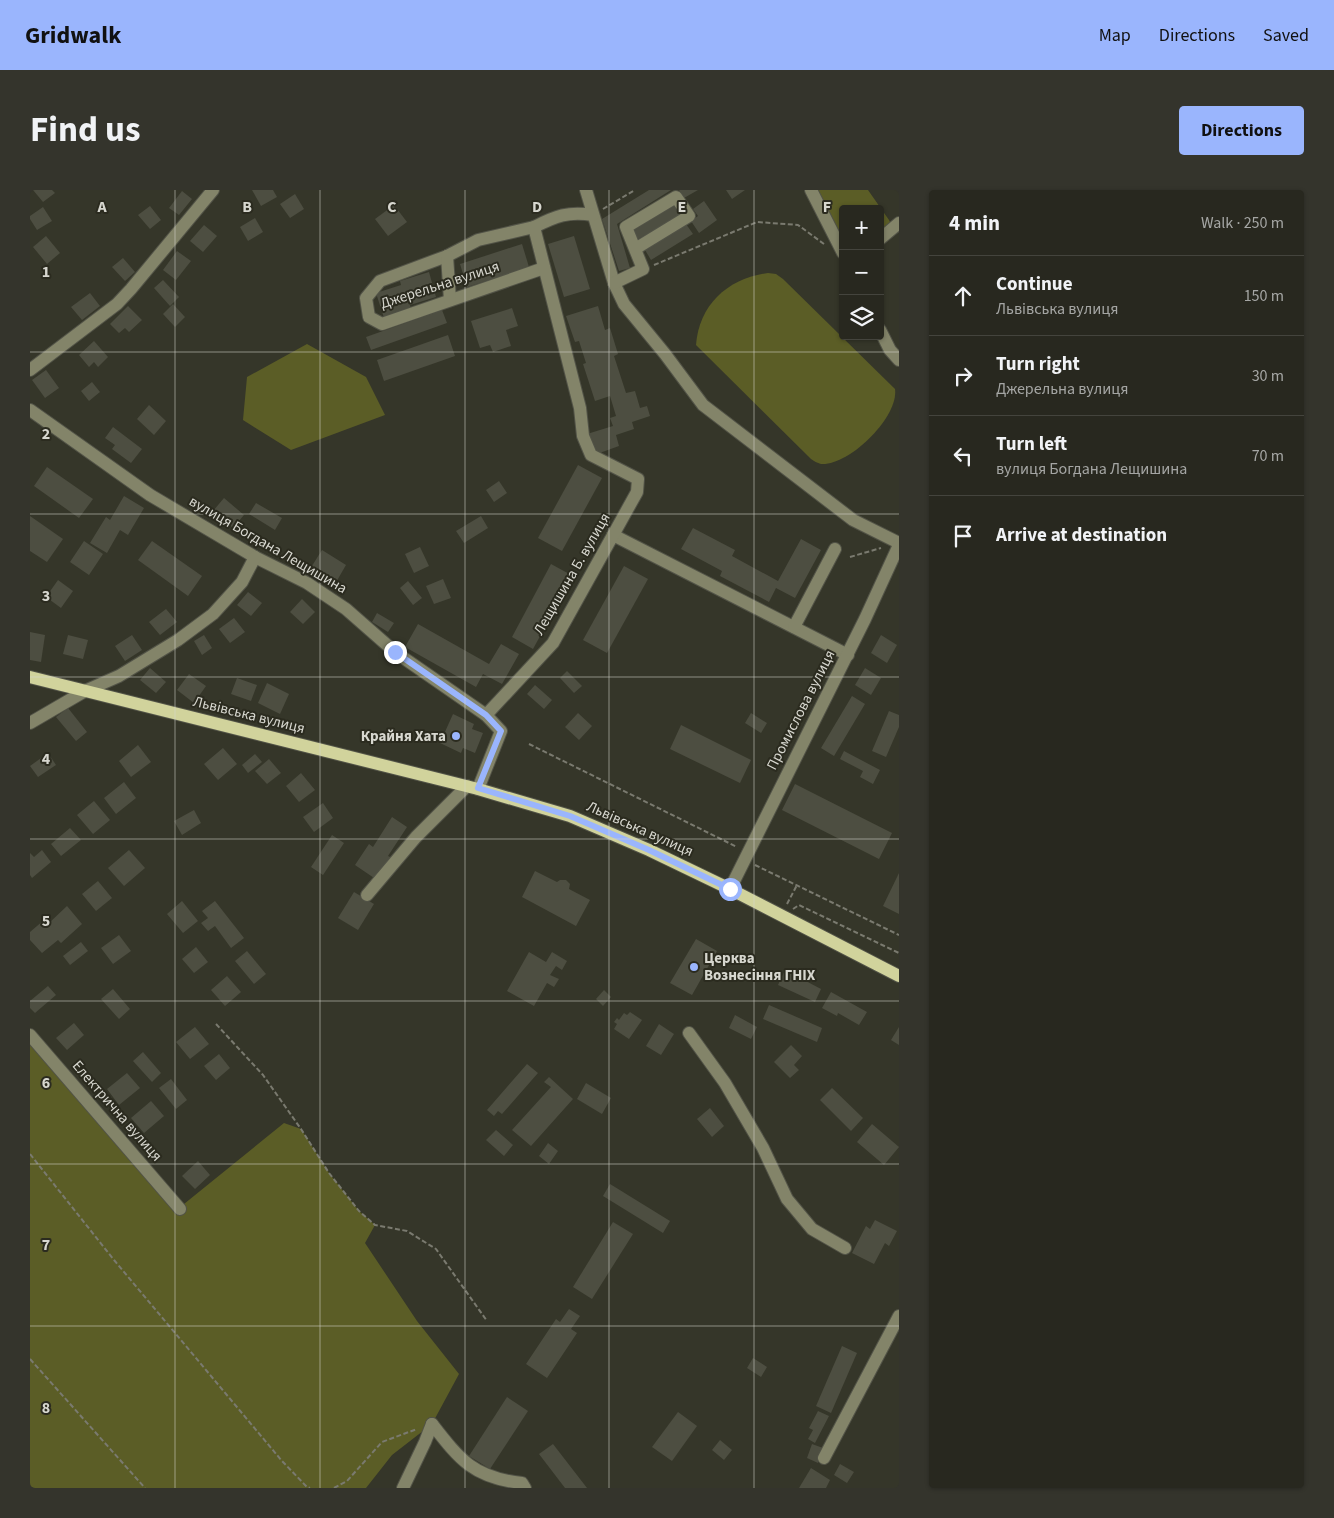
<!DOCTYPE html>
<meta charset="utf-8">
<style>
body{margin:0;font-family:"Source Sans 3",sans-serif;background:#34342c;color:#f1f3f6}
.controls{position:absolute;right:15px;top:15px;display:grid;overflow:hidden;border-radius:5px;box-shadow:0 1px 4px #0004}
.controls button{width:45px;height:45px;display:grid;place-items:center;padding:0;border:0;border-bottom:1px solid #44443d;background:#28281f;color:#f1f3f6;font:25px sans-serif}
.stop{position:absolute;width:15px;height:15px;margin:-11px;border:4px solid #9ab5fd;border-radius:50%;background:#fff}
.stop.end{background:#9ab5fd;border-color:#fff;box-shadow:0 1px 5px #0008}
.list{margin:0;padding:0;list-style:none}
h2{display:flex;justify-content:space-between;align-items:center;height:65px;margin:0;padding:0 20px;font-size:21px}
h2 small{font-size:16px;font-weight:400;color:#a5a6a4}
.list li{display:grid;grid-template-columns:32px 1fr auto;gap:15px;align-items:center;box-sizing:border-box;height:80px;padding:0 20px;border-top:1px solid #44443d}
.list b{display:block;font-size:19px;white-space:nowrap}
.list p{margin:0;font-size:16px;white-space:nowrap;color:#a5a6a4}
.list em{font-size:16px;font-style:normal;color:#a5a6a4}
.icon{flex:none;width:28px;height:28px;fill:none;stroke:currentColor;stroke-width:2;stroke-linecap:round;stroke-linejoin:round}
.map{position:relative;flex:none;width:869px;height:1298px;overflow:hidden;border-radius:5px}
header{display:flex;align-items:center;gap:30px;box-sizing:border-box;height:70px;padding:0 25px;background:#9ab5fd;color:#111}
header strong{font-size:24px}
nav{display:flex;gap:28px;margin-inline-start:auto;font-size:18px}
.intro{display:flex;align-items:center;justify-content:space-between;box-sizing:border-box;height:120px;padding:0 30px}
h1{margin:0;font-size:35px}
.button{padding:12px 22px;border-radius:5px;background:#9ab5fd;color:#111;font-size:18px;font-weight:700}
main{display:flex;gap:30px;padding:0 30px}
aside{flex:1;background:#28281f;border-radius:5px;box-shadow:0 1px 4px #0004}
.map>svg:first-child{display:block}
.green{fill:#5b5d26}
.building{fill:#4d4e41}
.lines{fill:none;stroke-linecap:round;stroke-linejoin:round}
.minor-casing{stroke:#525347;stroke-width:14}
.major-casing{stroke:#525347;stroke-width:14}
.path{stroke:#7a7a6f;stroke-width:2;stroke-dasharray:5 2.5;stroke-linecap:butt}
.minor{stroke:#838469;stroke-width:12}
.major{stroke:#d1d39c;stroke-width:12}
.route{stroke:#9ab5fd;stroke-width:6}
.grid{fill:none;stroke:#d7d7cf;stroke-width:1;stroke-opacity:0.55}
.poi-dot{fill:#9ab5fd;stroke:#2b2b1f;stroke-width:2}
.labels{text-anchor:middle;dominant-baseline:central;stroke-width:4;stroke-linejoin:round;paint-order:stroke}
.street-label{font-size:15px;fill:#d7d7cf;stroke:#2b2b1f}
.poi-label{font-size:15px;font-weight:bold;fill:#d7d7cf;stroke:#2b2b1f;text-anchor:end}
.grid-label{font-size:16px;text-anchor:middle;font-weight:bold;fill:#d7d7cf;stroke:#2b2b1f;stroke-width:4;stroke-linejoin:round;paint-order:stroke}
</style>
<header>
<strong>Gridwalk</strong>
<nav><a>Map</a><a>Directions</a><a>Saved</a></nav>
</header>
<div class="intro"><h1>Find us</h1><a class="button">Directions</a></div>
<main>
<div class="map">
<svg width="869" height="1298" viewBox="0 0 869 1298">
<rect width="100%" height="100%" fill="#353629"/>
<g class="green">
<path d="M784,0H838L859,30L861,34L850,50V19H813V59Z"/>
<path d="M738,83L746,84L753,89L865,199C869,227 819,276 791,274C787,273 784,271 781,269L666,155C669,114 699,88 738,83Z"/>
<path d="M277,154L336,187L355,225L261,260L213,230L217,187Z"/>
<path d="M0,842L154,1014L254,933L271,939L299,983L329,1021L345,1035L335,1053L387,1131L429,1184L402,1234L362,1265L336,1298H0Z"/>
</g>
<g class="building">
<path d="M3,0H22L25,3L13,12Z"/>
<path d="M222,0H243L247,7L231,16Z"/>
<path d="M619,0H641L587,34L600,78L589,81L572,29Z"/>
<path d="M649,0H668L654,8Z"/>
<path d="M696,0H715L702,9Z"/>
<path d="M152,1L162,9L149,25L139,18Z"/>
<path d="M265,4L274,19L260,28L250,14Z"/>
<path d="M674,11L687,30L669,43L661,31L668,26L663,19Z"/>
<path d="M645,14L651,25L608,49L602,38Z"/>
<path d="M364,15L377,32L358,46L345,29Z"/>
<path d="M120,16L131,30L120,39L108,25Z"/>
<path d="M13,17L22,31L7,40L0,29V26Z"/>
<path d="M225,28L233,42L218,51L210,37Z"/>
<path d="M656,34L663,44L621,70L615,60Z"/>
<path d="M174,35L187,46L173,62L160,51Z"/>
<path d="M16,46L30,63L17,74L3,57Z"/>
<path d="M544,46L560,99L534,107L518,54Z"/>
<path d="M492,54L499,77L437,97L430,74Z"/>
<path d="M147,61L161,71L146,90L133,80Z"/>
<path d="M93,68L105,82L95,91L82,77Z"/>
<path d="M399,82L406,107L380,115L381,119L354,128L346,103L371,95L370,91Z"/>
<path d="M133,90L149,107L140,116L124,98Z"/>
<path d="M60,103L70,116L52,130L41,117Z"/>
<path d="M143,114L155,127L145,137L133,124Z"/>
<path d="M98,116L112,130L99,142L95,138L89,143L80,134Z"/>
<path d="M568,116L575,140L580,138L588,164L584,166L596,203L605,201L610,218L617,216L620,226L602,232L604,239L586,245L589,256L564,265L557,244L583,236L580,228L586,226L580,206L565,211L553,174L556,173L549,151L545,152L536,126Z"/>
<path d="M482,118L488,136L476,140L481,156L463,162L460,155L450,158L441,131Z"/>
<path d="M412,120L417,133L341,160L336,147Z"/>
<path d="M418,145L425,166L354,191L347,170Z"/>
<path d="M64,151L78,167L68,177L64,172L59,177L49,165Z"/>
<path d="M16,180L29,198L15,208L2,190Z"/>
<path d="M62,192L70,202L59,211L51,201Z"/>
<path d="M119,215L136,231L124,245L107,229Z"/>
<path d="M83,237L112,259L101,273L82,259L85,255L75,248Z"/>
<path d="M548,275L572,288L532,361L508,348Z"/>
<path d="M17,277L63,309L49,328L4,296Z"/>
<path d="M469,291L477,303L464,312L456,300Z"/>
<path d="M94,306L114,318L98,345L90,340L77,363L60,353L76,327L80,330Z"/>
<path d="M194,308L214,325L203,338L183,321Z"/>
<path d="M226,313L252,328L245,340L219,324Z"/>
<path d="M0,326L33,349L17,372L0,361Z"/>
<path d="M451,326L458,338L434,353L426,341Z"/>
<path d="M663,338L705,360L702,366L748,391L771,349L791,360L765,408L746,398L739,412L690,386L692,381L651,359Z"/>
<path d="M54,351L73,364L59,385L40,372Z"/>
<path d="M122,351L172,386L158,406L108,370Z"/>
<path d="M390,357L399,376L384,383L375,364Z"/>
<path d="M292,360L316,375L305,394L280,379Z"/>
<path d="M521,374L543,386L503,459L482,447Z"/>
<path d="M594,376L618,389L577,463L553,450Z"/>
<path d="M413,389L421,408L404,414L396,396Z"/>
<path d="M28,390L43,401L31,418L16,407Z"/>
<path d="M378,391L392,408L383,415L370,398Z"/>
<path d="M218,402L232,413L221,426L207,415Z"/>
<path d="M272,409L285,422L273,434L260,422Z"/>
<path d="M136,419L147,432L130,445L119,432Z"/>
<path d="M347,423L364,433L358,442L342,432Z"/>
<path d="M204,428L215,442L200,453L189,439Z"/>
<path d="M388,434L459,474L471,454L489,464L472,494L453,484L446,497L375,457Z"/>
<path d="M0,442L15,445L11,472L0,470Z"/>
<path d="M38,445L58,450L53,469L33,464Z"/>
<path d="M102,445L112,460L95,471L85,456Z"/>
<path d="M174,445L182,458L172,465L164,451Z"/>
<path d="M851,445L867,455L857,473L841,463Z"/>
<path d="M120,478L136,492L126,503L110,490Z"/>
<path d="M835,478L851,488L841,505L825,495Z"/>
<path d="M537,481L552,496L544,503L530,488Z"/>
<path d="M159,484L176,496L164,513L147,500Z"/>
<path d="M207,488L227,495L221,511L201,504Z"/>
<path d="M237,493L259,504L250,524L228,513Z"/>
<path d="M505,495L522,510L514,519L497,504Z"/>
<path d="M822,506L835,514L804,566L791,558Z"/>
<path d="M38,518L57,542L46,551L26,527Z"/>
<path d="M859,521L869,525V537L856,567L842,561Z"/>
<path d="M548,523L562,536L549,550L535,537Z"/>
<path d="M721,523L737,533L731,543L715,533Z"/>
<path d="M423,524L444,534L442,539L453,543L445,563L433,558L431,563L410,553Z"/>
<path d="M651,535L721,570L710,593L640,559Z"/>
<path d="M108,555L121,572L101,587L89,571Z"/>
<path d="M193,558L207,574L188,590L174,574Z"/>
<path d="M814,561L850,580L843,594L830,587L833,581L810,569Z"/>
<path d="M18,563L26,575L8,587L0,576Z"/>
<path d="M225,564L232,572L218,583L212,575Z"/>
<path d="M239,569L251,583L237,594L225,581Z"/>
<path d="M271,583L285,600L269,612L256,596Z"/>
<path d="M94,592L106,608L86,624L74,608Z"/>
<path d="M765,594L862,643L849,669L752,620Z"/>
<path d="M64,611L80,630L63,644L47,625Z"/>
<path d="M293,613L303,628L284,642L273,627Z"/>
<path d="M164,620L171,633L152,645L144,631Z"/>
<path d="M362,627L377,637L358,666L362,668L347,690L325,675L339,654L343,657Z"/>
<path d="M40,638L51,650L31,666L21,654Z"/>
<path d="M302,645L314,653L293,685L281,677Z"/>
<path d="M12,660L21,672L2,688L0,685V663L4,667Z"/>
<path d="M99,660L115,678L94,696L78,678Z"/>
<path d="M505,681L527,692L530,690H536L540,694L539,699L560,710L546,736L492,707Z"/>
<path d="M869,683V724L853,716Z"/>
<path d="M68,691L82,708L66,721L52,704Z"/>
<path d="M324,702L344,714L328,740L308,728Z"/>
<path d="M152,711L168,731L153,743L137,724Z"/>
<path d="M185,711L214,748L201,758L185,736L178,741L171,733L178,728L172,721Z"/>
<path d="M37,716L52,734L31,753L28,750L12,763L0,750V742L14,730L18,734Z"/>
<path d="M89,745L101,761L83,774L71,758Z"/>
<path d="M666,749L687,761L662,805L640,793Z"/>
<path d="M51,752L58,761L40,775L33,766Z"/>
<path d="M166,757L178,772L164,783L152,769Z"/>
<path d="M217,761L236,784L224,794L205,771Z"/>
<path d="M499,762L516,772L522,762L537,771L532,780L526,776L520,785L529,789L524,797L517,793L504,816L477,801Z"/>
<path d="M755,780L791,799L785,812L748,795Z"/>
<path d="M197,786L211,802L195,816L181,800Z"/>
<path d="M18,796L26,805L5,823L0,818V811Z"/>
<path d="M83,799L100,819L89,829L71,809Z"/>
<path d="M574,800L581,807L573,816L566,809Z"/>
<path d="M801,802L837,822L829,835L808,823L807,826L792,818Z"/>
<path d="M739,815L792,838L787,852L733,829Z"/>
<path d="M600,822L612,830L599,849L584,839L587,834L584,832L587,828L589,830L594,823L597,825Z"/>
<path d="M705,825L727,837L721,849L699,838Z"/>
<path d="M44,833L54,845L37,860L26,848Z"/>
<path d="M629,834L644,844L631,865L616,856Z"/>
<path d="M165,837L179,854L160,869L146,852Z"/>
<path d="M869,837V855L861,850Z"/>
<path d="M761,855L772,866L764,875L769,880L760,888L744,872Z"/>
<path d="M113,862L131,883L122,892L103,871Z"/>
<path d="M189,864L200,878L186,890L174,876Z"/>
<path d="M497,874L508,883L472,924L468,921L464,926L457,920Z"/>
<path d="M97,883L110,898L89,915L77,899Z"/>
<path d="M519,887L543,909L501,956L482,940L521,897L514,892Z"/>
<path d="M141,889L157,910L146,919L129,898Z"/>
<path d="M556,893L581,908L572,924L547,909Z"/>
<path d="M802,898L833,928L821,941L790,910Z"/>
<path d="M121,911L134,926L114,943L101,928Z"/>
<path d="M680,918L694,936L682,947L667,929Z"/>
<path d="M842,934L869,957L854,975L827,952Z"/>
<path d="M466,940L483,955L474,966L456,950Z"/>
<path d="M518,953L528,961L519,974L509,966Z"/>
<path d="M168,971L180,985L165,999L152,986Z"/>
<path d="M580,994L640,1031L633,1043L573,1006Z"/>
<path d="M845,1030L867,1041L859,1056L855,1053L844,1074L822,1063L836,1036L840,1039Z"/>
<path d="M583,1032L603,1044L562,1109L543,1097Z"/>
<path d="M539,1119L550,1126L541,1139L547,1143L517,1188L496,1174L526,1129L530,1132Z"/>
<path d="M812,1156L827,1163L801,1223L786,1216Z"/>
<path d="M723,1168L737,1177L731,1187L717,1178Z"/>
<path d="M477,1207L498,1221L460,1279L439,1266Z"/>
<path d="M788,1221L799,1226L785,1253L778,1249L783,1240L779,1238Z"/>
<path d="M648,1222L667,1236L642,1271L622,1257Z"/>
<path d="M690,1250L702,1260L694,1270L682,1260Z"/>
<path d="M523,1254L557,1298H535L509,1264Z"/>
<path d="M782,1254L793,1258L788,1273L777,1268Z"/>
<path d="M810,1274L824,1282L817,1293L804,1285Z"/>
<path d="M781,1278L800,1290L796,1298H769Z"/>
</g>
<g class="lines">
<defs>
<g id="minor">
<path d="M556,0L584,93L594,114L635,164L673,215L823,330L869,353"/>
<path d="M781,0L813,63"/>
<path d="M504,37L448,50L417,66L350,91L336,108L339,127L352,134L514,78"/>
<path d="M850,49L869,33"/>
<path d="M417,66L420,110"/>
<path d="M584,93L613,79L596,37L646,7L659,26L605,59"/>
<path d="M850,140L860,160L869,170"/>
<path d="M0,180L87,114L101,99L183,0"/>
<path d="M0,220L120,305L225,367L277,393L316,419L365,462L456,525L471,541L448,599"/>
<path d="M583,345L818,465"/>
<path d="M764,437L805,359"/>
<path d="M456,525L523,453L607,302L608,289L561,265L553,246L550,218L504,37C526,26 538,21 563,25"/>
<path d="M0,533L55,501L89,486L148,450L183,424L212,392L225,367"/>
<path d="M700,699L835,429L869,355"/>
<path d="M337,705L386,647L437,596"/>
<path d="M659,843L695,893L733,958L757,1009L782,1039L815,1058"/>
<path d="M0,845L150,1019"/>
<path d="M402,1234C430,1270 444,1288 492,1293L495,1298"/>
<path d="M794,1268L869,1126"/>
<path d="M373,1298L395,1252L402,1234"/>
</g>
<path id="major" d="M0,487L448,599L540,626L619,660L700,699L869,786"/>
</defs>
<use href="#minor" class="minor-casing"/>
<use href="#major" class="major-casing"/>
<g class="path">
<path d="M573,19L605,0"/>
<path d="M624,75L727,32L768,35L794,54"/>
<path d="M820,367L851,358"/>
<path d="M499,554L707,657"/>
<path d="M725,675L869,745"/>
<path d="M757,714L767,695"/>
<path d="M763,719L769,715L869,763"/>
<path d="M186,834L233,885L271,939L299,983L329,1021L345,1035L377,1041L406,1059L457,1131"/>
<path d="M0,964L84,1070L252,1271L277,1297L280,1298"/>
<path d="M0,1169L115,1298"/>
<path d="M304,1298L317,1291L352,1252L387,1239"/>
</g>
<use href="#minor" class="minor"/>
<use href="#major" class="major"/>
</g>
<g class="lines">
<path class="route" d="M365,462L456,525L471,541L448,598L540,626L619,660L700,699"/>
</g>
<path class="grid" d="M145,0V1298M290,0V1298M435,0V1298M579,0V1298M724,0V1298M0,162H869M0,324H869M0,487H869M0,649H869M0,811H869M0,974H869M0,1136H869"/>
<g class="poi-dot">
<circle cx="426" cy="546" r="5"/>
<circle cx="664" cy="777" r="5"/>
</g>
<g class="labels">
<g class="street-label">
<text transform="translate(410 95) rotate(-18)">Джерельна вулиця</text>
<text transform="translate(238 355) rotate(30)">вулиця Богдана Лещишина</text>
<text transform="translate(542 384) rotate(-60)">Лещишина Б. вулиця</text>
<text transform="translate(771 520) rotate(-63)">Промислова вулиця</text>
<text transform="translate(219 525) rotate(14)">Львівська вулиця</text>
<text transform="translate(610 639) rotate(24)">Львівська вулиця</text>
<text transform="translate(87 921) rotate(49)">Електрична вулиця</text>
</g>
<g class="poi-label">
<text x="416" y="546">Крайня Хата</text>
<text x="674" y="768" text-anchor="start">Церква<tspan x="674" dy="17">Вознесіння ГНІХ</tspan></text>
</g>
</g>
<g class="grid-label">
<text x="72" y="22">A</text>
<text x="217" y="22">B</text>
<text x="362" y="22">C</text>
<text x="507" y="22">D</text>
<text x="652" y="22">E</text>
<text x="797" y="22">F</text>
<text x="16" y="87">1</text>
<text x="16" y="249">2</text>
<text x="16" y="411">3</text>
<text x="16" y="574">4</text>
<text x="16" y="736">5</text>
<text x="16" y="898">6</text>
<text x="16" y="1060">7</text>
<text x="16" y="1223">8</text>
</g>
</svg>
<div class="controls">
<button>+</button>
<button>−</button>
<button><svg class="icon" aria-label="layers" viewBox="0 0 24 24"><path d="M12 4l9 5-9 5-9-5zM3 14l9 5 9-5"/></svg></button>
</div>
<div class="stop" style="left:700px;top:699px"></div>
<div class="stop end" style="left:365px;top:462px"></div>
</div>
<aside>
<h2>4 min<small>Walk · 250 m</small></h2>
<ul class="list">
<li><svg class="icon" aria-label="ahead" viewBox="0 0 24 24"><path d="M12 20V5M6 11l6-6 6 6"/></svg><div><b>Continue</b><p>Львівська вулиця</p></div><em>150 m</em></li>
<li><svg class="icon" aria-label="right" viewBox="0 0 24 24"><path d="M7 20v-9h11M14 6l5 5-5 5"/></svg><div><b>Turn right</b><p>Джерельна вулиця</p></div><em>30 m</em></li>
<li><svg class="icon" aria-label="left" viewBox="0 0 24 24"><path d="M17 20v-9H6M10 6l-5 5 5 5"/></svg><div><b>Turn left</b><p>вулиця Богдана Лещишина</p></div><em>70 m</em></li>
<li><svg class="icon" aria-label="arrive" viewBox="0 0 24 24"><path d="M6 21V4h12l-3 4 3 4H6"/></svg><div><b>Arrive at destination</b></div></li>
</ul>
</aside>
</main>
